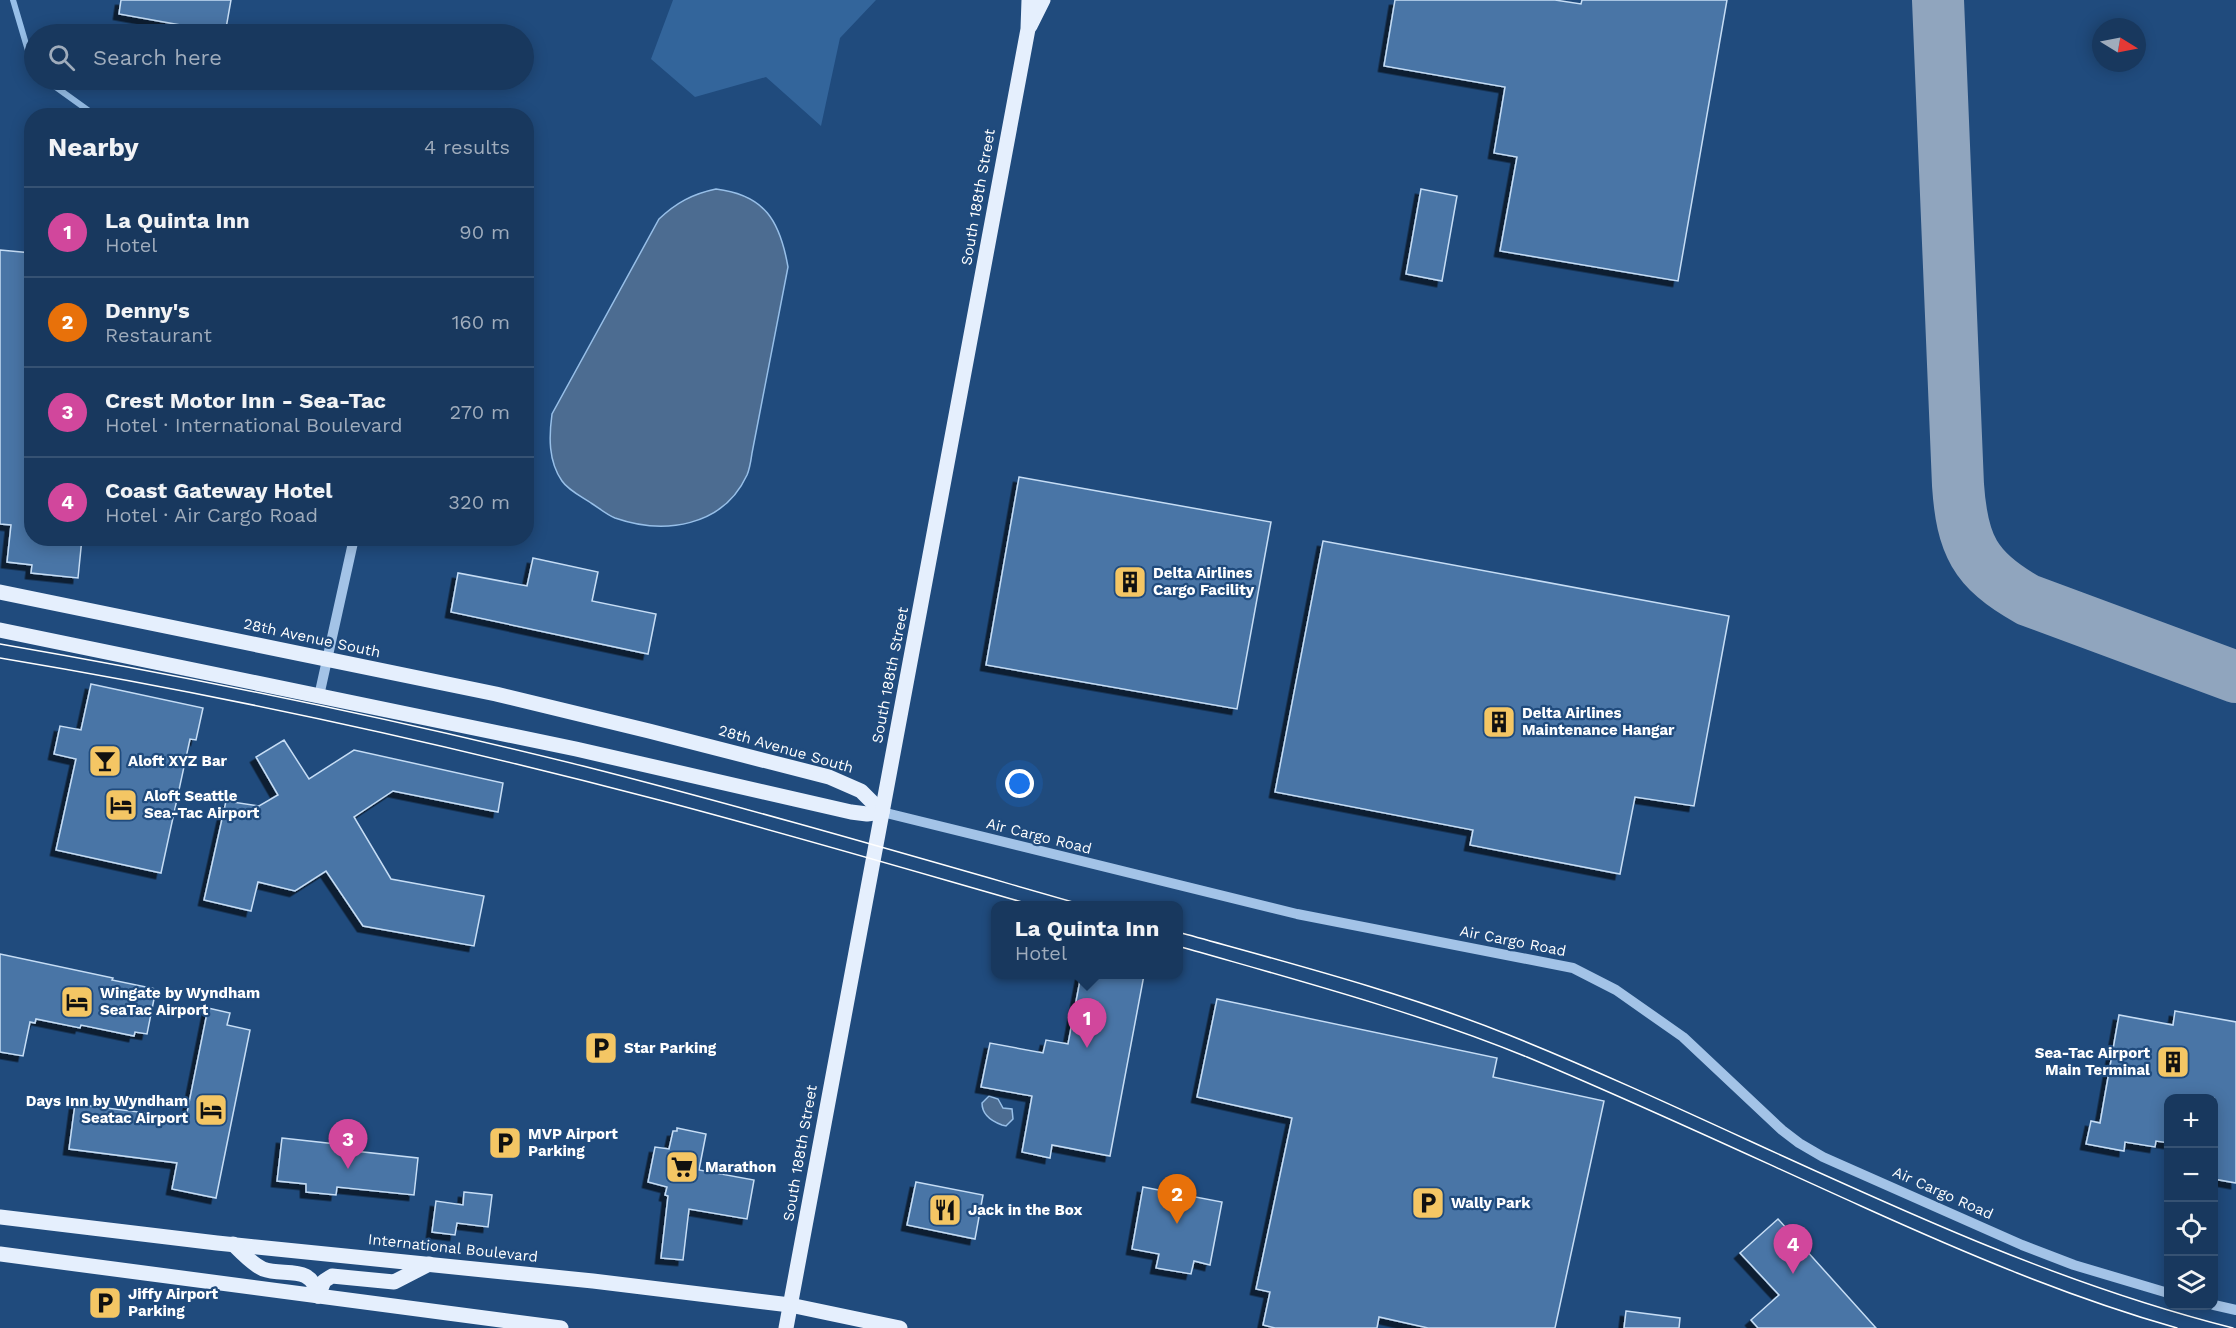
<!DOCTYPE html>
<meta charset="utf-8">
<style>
body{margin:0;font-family:"Work Sans",sans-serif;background:#254367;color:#f1f3f6}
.controls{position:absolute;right:18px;bottom:18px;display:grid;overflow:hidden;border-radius:12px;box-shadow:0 3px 15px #0003}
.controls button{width:54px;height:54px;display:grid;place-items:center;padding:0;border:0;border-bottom:2px solid #365273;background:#18385e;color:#f1f3f6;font:30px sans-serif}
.compass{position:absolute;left:2092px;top:18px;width:54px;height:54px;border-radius:50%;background:#18385e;box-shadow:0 3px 15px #0003;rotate:100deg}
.you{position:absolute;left:1020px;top:784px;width:21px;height:21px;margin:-15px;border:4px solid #fff;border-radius:50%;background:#1a73e8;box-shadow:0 0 0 9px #1a73e833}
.badge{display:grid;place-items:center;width:39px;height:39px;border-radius:50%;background:#f4c664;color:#fff;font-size:20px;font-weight:700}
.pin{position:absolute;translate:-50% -50px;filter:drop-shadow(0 2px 3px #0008)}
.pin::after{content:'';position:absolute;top:32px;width:21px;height:18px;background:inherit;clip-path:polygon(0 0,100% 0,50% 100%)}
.popup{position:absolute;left:991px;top:901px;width:192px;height:78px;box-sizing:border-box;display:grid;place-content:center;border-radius:12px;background:#18385e;filter:drop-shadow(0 2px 4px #0005);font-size:20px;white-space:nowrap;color:#9facbc}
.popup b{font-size:22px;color:#f1f3f6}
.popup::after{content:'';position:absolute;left:50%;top:100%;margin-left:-12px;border:12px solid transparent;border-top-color:#18385e}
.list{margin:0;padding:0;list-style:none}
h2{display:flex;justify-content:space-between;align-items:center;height:78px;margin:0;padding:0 24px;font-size:26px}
h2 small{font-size:20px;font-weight:400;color:#9facbc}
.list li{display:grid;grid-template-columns:39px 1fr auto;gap:18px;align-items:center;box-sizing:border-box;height:90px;padding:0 24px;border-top:2px solid #365273}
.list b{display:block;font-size:22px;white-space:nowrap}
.list p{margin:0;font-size:20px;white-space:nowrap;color:#9facbc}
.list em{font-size:20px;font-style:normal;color:#9facbc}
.icon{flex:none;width:33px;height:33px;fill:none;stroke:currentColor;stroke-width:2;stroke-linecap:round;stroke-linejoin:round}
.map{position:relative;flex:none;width:2236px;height:1328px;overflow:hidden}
.search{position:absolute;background:#18385e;box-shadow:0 3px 15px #0003;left:24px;top:24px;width:510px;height:66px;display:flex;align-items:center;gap:15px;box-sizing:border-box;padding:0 21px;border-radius:33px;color:#9facbc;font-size:22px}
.panel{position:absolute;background:#18385e;box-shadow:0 3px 15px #0003;left:24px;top:108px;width:510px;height:438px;border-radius:24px}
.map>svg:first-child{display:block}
.green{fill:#33659b}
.water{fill:#4c6c91;stroke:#97bfe8;stroke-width:1.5}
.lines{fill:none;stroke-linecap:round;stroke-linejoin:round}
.stream{stroke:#97bfe8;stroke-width:6}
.taxiway{stroke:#90a5be;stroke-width:52}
.building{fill:#4875a6;stroke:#c6ddf5;stroke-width:1.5;filter:url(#shadow)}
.minor{stroke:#a3c3e7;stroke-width:10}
.major{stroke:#e5effd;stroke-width:15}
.tram{stroke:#fff;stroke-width:1.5}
.labels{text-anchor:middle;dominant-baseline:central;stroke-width:4.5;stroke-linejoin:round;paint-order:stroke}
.street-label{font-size:15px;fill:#fff;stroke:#204b7d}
.poi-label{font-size:15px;font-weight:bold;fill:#fff;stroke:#204b7d;text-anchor:start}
</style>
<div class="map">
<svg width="2236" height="1328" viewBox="0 0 2236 1328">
<defs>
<filter id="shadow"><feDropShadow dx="-5.5" dy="5.5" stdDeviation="0" flood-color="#0009"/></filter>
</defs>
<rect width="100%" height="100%" fill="#204b7d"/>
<path class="green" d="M673,0H876L840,38L821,126L766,77L695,97L651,59Z"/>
<g class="water">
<path d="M716,189C765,195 780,221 788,267L752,453C751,460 750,468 747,475C723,527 664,535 615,518C607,515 599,508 591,503C582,497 568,490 562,481C548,461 549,436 552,414L659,219C676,203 692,194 716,189Z"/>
<path d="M989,1096L998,1099L1003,1108L1012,1109L1013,1119L1006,1126L1002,1125C991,1121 982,1115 982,1103Z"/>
</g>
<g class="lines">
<g class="stream">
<path d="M13,0L34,71"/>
<path d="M46,80L96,116"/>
</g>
<path class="taxiway" d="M1938,0L1958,485C1962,544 1974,570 2028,600L2236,677"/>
</g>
<g class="building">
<path d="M121,0H231L225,34L180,28V25L119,14Z"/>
<path d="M1395,0H1555L1581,4L1582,0H1727L1678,281L1500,251L1517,157L1494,153L1505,87L1384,66Z"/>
<path d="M1421,189L1457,196L1442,281L1406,274Z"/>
<path d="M0,250L32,253V538H82L78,578L31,573L32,565L7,562L11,525L0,524Z"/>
<path d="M1019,477L1271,522L1237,709L986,665Z"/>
<path d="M1323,541L1729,616L1694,806L1635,797L1620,874L1470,845L1473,830L1275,792Z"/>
<path d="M533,558L598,572L592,601L656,614L648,654L451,612L458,573L527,586Z"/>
<path d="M91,684L203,708L196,740L190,739L161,873L56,850L76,759L54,754L60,726L81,730Z"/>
<path d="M284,740L309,779L354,750L503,783L498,812L393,791L354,817L391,879L484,896L474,946L363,926L326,871L295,891L258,882L251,911L204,900L226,801L259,806L278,795L256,757Z"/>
<path d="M0,954L113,978L112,980L156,989L147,1034L135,1032L134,1036L81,1025L80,1028L36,1019L35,1023L30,1022L23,1056L0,1052Z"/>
<path d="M1081,975H1144L1110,1156L1052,1145L1050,1158L1022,1152L1032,1096L981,1087L990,1043L1043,1053L1046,1040L1068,1044Z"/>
<path d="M1217,999L1497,1058L1493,1077L1604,1101L1555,1328H1428L1379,1317L1377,1328H1275L1263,1325L1270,1292L1256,1289L1292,1118L1197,1097Z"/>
<path d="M208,1008L230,1013L227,1025L250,1030L216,1198L172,1189L177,1163L69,1149L75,1104L186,1118Z"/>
<path d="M2175,1011L2236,1022V1183L2214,1179V1098H2169V1143L2156,1141L2155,1147L2125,1142L2124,1151L2086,1144L2091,1121L2100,1123L2119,1015L2173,1025Z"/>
<path d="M677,1128L706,1134L699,1170L754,1180L747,1219L689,1209L683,1260L661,1258L668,1196L665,1195L667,1187L648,1182L655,1147L669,1149L673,1131H677Z"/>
<path d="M282,1138L336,1144V1149L418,1158L414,1195L337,1187L336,1195L306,1192V1184L277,1181Z"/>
<path d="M916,1182L983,1195L975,1239L907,1225Z"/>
<path d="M1143,1187L1222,1202L1210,1265L1194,1261L1191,1274L1156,1268L1159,1254L1132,1249Z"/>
<path d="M464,1192L492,1195L488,1227L457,1223L455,1235L432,1232L436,1201L463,1205Z"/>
<path d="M1778,1219L1876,1328H1758L1751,1320L1779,1295L1740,1253Z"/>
<path d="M1626,1311L1680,1318L1679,1328H1624Z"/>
</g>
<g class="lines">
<g class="minor">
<path d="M319,696L354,538"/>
<path d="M882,812L1297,914L1573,968L1616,990L1683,1037L1782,1130L1799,1143L1823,1157L2022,1245L2074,1265L2168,1293"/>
<path d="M2214,1305L2236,1310"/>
</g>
<g class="major">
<path d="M1030,26L1043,0"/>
<path d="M0,592L496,694L649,731L829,777L861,791L882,812"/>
<path d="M0,630L576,749L851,812L867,814L882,812"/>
<path d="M0,1217L217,1243L593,1281L790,1305L900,1328"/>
<path d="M233,1244C241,1252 252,1264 263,1269C284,1277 312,1263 318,1296"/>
<path d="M0,1254L561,1328"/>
<path d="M318,1296L324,1281L332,1276L394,1282L429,1264"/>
<path d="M786,1328L1028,29L1029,0"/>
</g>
<g class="tram">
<path d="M0,644C196,678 391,718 583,766C752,809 919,858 1087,906"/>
<path d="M0,658C222,695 442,743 659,800C785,833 910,870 1036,906"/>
<path d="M1178,932C1289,963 1402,992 1509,1035C1750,1132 1979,1264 2233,1328"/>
<path d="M1178,946C1296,980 1414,1011 1527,1057C1640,1104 1750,1156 1861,1206C1965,1253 2068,1297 2177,1328"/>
</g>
</g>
<defs>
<symbol id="building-square" viewBox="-11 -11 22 22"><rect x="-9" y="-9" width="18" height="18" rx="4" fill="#f4c664" stroke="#204b7d"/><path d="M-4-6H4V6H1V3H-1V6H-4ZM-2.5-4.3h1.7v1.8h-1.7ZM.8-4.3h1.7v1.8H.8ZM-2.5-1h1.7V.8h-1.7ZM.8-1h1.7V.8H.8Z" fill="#111"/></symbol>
<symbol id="bar-square" viewBox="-11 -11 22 22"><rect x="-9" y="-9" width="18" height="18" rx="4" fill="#f4c664" stroke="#204b7d"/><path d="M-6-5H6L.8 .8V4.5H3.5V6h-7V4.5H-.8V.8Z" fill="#111"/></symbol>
<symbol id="hotel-square" viewBox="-11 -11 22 22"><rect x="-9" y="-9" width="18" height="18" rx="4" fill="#f4c664" stroke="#204b7d"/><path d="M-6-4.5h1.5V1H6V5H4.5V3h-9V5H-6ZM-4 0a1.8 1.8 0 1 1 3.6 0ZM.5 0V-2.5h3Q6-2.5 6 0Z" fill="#111"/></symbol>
<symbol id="parking-square" viewBox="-11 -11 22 22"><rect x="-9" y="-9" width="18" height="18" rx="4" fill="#f4c664" stroke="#204b7d"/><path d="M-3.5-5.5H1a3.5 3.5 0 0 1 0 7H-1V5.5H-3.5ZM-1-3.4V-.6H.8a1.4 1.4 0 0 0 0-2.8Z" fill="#111"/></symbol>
<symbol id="supermarket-square" viewBox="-11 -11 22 22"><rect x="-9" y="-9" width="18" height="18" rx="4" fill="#f4c664" stroke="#204b7d"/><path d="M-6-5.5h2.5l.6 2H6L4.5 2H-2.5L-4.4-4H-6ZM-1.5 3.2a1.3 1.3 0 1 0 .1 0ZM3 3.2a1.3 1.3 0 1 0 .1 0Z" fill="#111"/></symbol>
<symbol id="restaurant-square" viewBox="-11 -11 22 22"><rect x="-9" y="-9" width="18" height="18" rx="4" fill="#f4c664" stroke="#204b7d"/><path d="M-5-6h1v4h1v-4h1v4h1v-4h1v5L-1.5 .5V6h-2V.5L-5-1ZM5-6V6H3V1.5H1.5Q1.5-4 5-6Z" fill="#111"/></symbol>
</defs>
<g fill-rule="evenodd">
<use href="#building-square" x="1111" y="563" width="38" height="38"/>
<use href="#building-square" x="1480" y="703" width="38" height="38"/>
<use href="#bar-square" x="86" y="742" width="38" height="38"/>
<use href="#hotel-square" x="102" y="786" width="38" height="38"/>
<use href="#hotel-square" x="58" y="983" width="38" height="38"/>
<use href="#parking-square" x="582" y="1029" width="38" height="38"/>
<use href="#building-square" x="2154" y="1043" width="38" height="38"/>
<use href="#hotel-square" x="192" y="1091" width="38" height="38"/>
<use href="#parking-square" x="486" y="1124" width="38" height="38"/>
<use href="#supermarket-square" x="663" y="1148" width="38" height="38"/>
<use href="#parking-square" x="1409" y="1184" width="38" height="38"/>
<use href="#restaurant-square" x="926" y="1191" width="38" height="38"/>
<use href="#parking-square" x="86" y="1284" width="38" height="38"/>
</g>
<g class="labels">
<g class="street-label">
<text transform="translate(978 197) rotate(-80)">South 188th Street</text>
<text transform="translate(312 638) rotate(12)">28th Avenue South</text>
<text transform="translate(890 675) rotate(-79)">South 188th Street</text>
<text transform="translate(786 749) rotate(16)">28th Avenue South</text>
<text transform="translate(1039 836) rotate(14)">Air Cargo Road</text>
<text transform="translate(1513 941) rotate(11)">Air Cargo Road</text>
<text transform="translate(800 1153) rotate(-80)">South 188th Street</text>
<text transform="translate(1943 1193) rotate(24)">Air Cargo Road</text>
<text transform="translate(453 1248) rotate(6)">International Boulevard</text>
</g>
<g class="poi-label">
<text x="1153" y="573">Delta Airlines<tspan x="1153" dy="17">Cargo Facility</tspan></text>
<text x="1522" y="713">Delta Airlines<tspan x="1522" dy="17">Maintenance Hangar</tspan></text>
<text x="128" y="761">Aloft XYZ Bar</text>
<text x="144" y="796">Aloft Seattle<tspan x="144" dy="17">Sea-Tac Airport</tspan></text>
<text x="100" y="993">Wingate by Wyndham<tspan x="100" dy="17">SeaTac Airport</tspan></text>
<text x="624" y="1048">Star Parking</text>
<text x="2150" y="1053" text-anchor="end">Sea-Tac Airport<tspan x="2150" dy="17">Main Terminal</tspan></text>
<text x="188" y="1101" text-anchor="end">Days Inn by Wyndham<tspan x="188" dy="17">Seatac Airport</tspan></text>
<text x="528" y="1134">MVP Airport<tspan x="528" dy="17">Parking</tspan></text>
<text x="705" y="1167">Marathon</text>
<text x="1451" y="1203">Wally Park</text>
<text x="968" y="1210">Jack in the Box</text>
<text x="128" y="1294">Jiffy Airport<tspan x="128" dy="17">Parking</tspan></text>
</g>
</g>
</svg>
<div class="controls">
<button>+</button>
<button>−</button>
<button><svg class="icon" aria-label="locate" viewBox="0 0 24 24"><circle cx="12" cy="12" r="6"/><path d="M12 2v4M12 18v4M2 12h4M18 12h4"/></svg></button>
<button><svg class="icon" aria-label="layers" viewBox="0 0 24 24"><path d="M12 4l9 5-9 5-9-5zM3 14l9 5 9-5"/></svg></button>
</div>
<svg class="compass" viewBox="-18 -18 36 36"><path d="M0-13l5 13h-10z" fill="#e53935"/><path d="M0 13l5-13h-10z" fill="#9facbc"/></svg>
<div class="you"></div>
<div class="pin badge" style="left:1087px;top:1048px;background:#d1479c">1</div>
<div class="popup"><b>La Quinta Inn</b>Hotel</div>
<div class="pin badge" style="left:1177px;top:1224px;background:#e8710a">2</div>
<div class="pin badge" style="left:348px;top:1169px;background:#d1479c">3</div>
<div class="pin badge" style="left:1793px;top:1274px;background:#d1479c">4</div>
<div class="search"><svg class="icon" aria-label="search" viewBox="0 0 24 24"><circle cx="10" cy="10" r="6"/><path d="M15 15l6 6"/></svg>Search here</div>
<section class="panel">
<h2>Nearby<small>4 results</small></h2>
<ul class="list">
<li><span class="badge" style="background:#d1479c">1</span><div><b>La Quinta Inn</b><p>Hotel</p></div><em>90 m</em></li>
<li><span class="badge" style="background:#e8710a">2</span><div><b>Denny's</b><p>Restaurant</p></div><em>160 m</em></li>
<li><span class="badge" style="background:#d1479c">3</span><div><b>Crest Motor Inn - Sea-Tac</b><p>Hotel · International Boulevard</p></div><em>270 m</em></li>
<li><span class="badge" style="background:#d1479c">4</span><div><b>Coast Gateway Hotel</b><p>Hotel · Air Cargo Road</p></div><em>320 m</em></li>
</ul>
</section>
</div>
